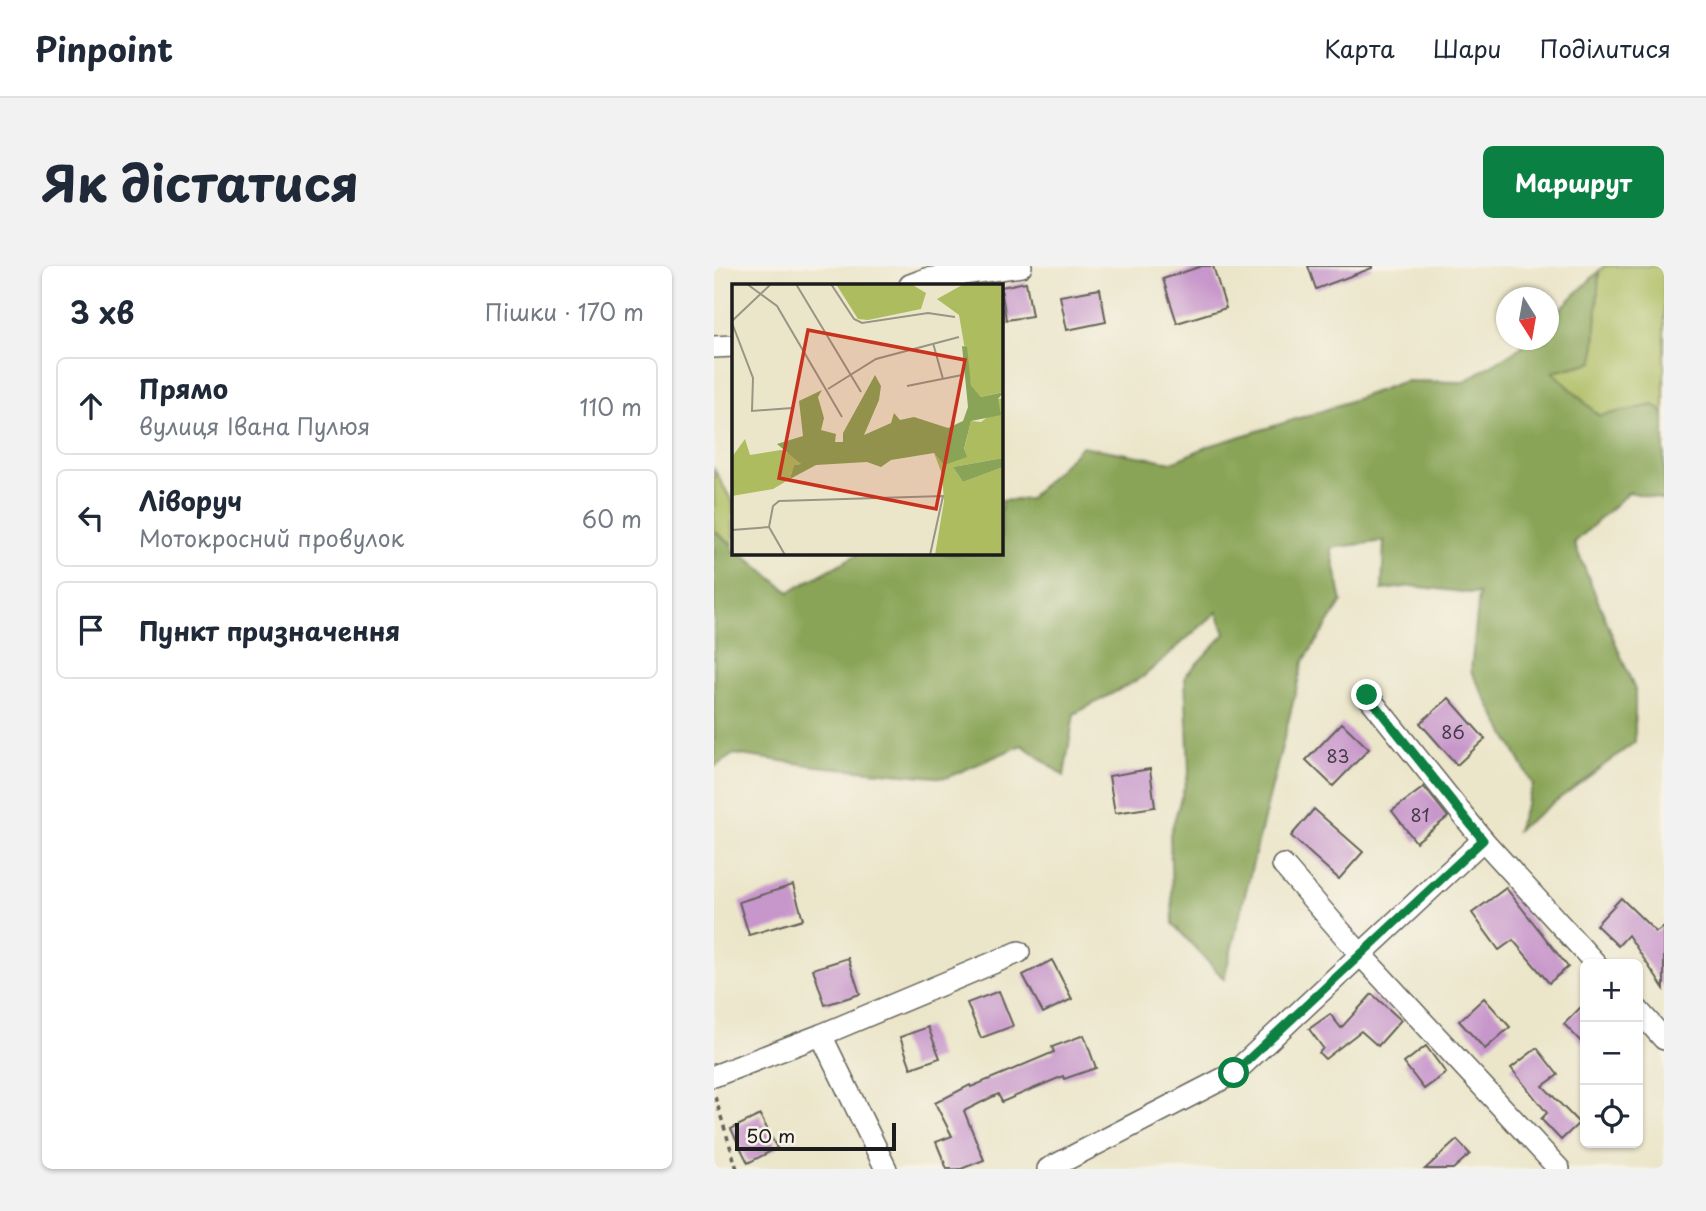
<!DOCTYPE html>
<html lang="uk">
<meta charset="utf-8">
<style>
body{margin:0;font-family:"Playpen Sans",sans-serif;background:#f2f2f3;color:#1f2937}
.controls{position:absolute;right:21px;bottom:21px;display:grid;overflow:hidden;border-radius:10px;box-shadow:0 2px 5px #0004}
.controls button{width:63px;height:63px;display:grid;place-items:center;padding:0;border:0;border-bottom:2px solid #e0e1e3;background:#fff;color:#1f2937;font:35px sans-serif}
.compass{position:absolute;left:782px;top:21px;width:63px;height:63px;border-radius:50%;background:#fff;box-shadow:0 2px 5px #0004;rotate:169deg}
.scale{position:absolute;left:21px;bottom:18px;width:161px;box-sizing:border-box;padding-left:7px;border:4px solid #1c1c1c;border-top:0;font-size:19px;line-height:24px;white-space:nowrap;color:#1c1c1c;-webkit-text-stroke:5px #f7f3e8;paint-order:stroke}
.stop{position:absolute;width:21px;height:21px;margin:-16px;border:5px solid #0b8043;border-radius:50%;background:#fff}
.stop.end{background:#0b8043;border-color:#fff;box-shadow:0 2px 7px #0008}
.list{margin:0;padding:0;list-style:none}
h2{display:flex;justify-content:space-between;align-items:center;height:91px;margin:0;padding:0 28px;font-size:30px}
h2 small{font-size:23px;font-weight:400;color:#747a83}
.list li{display:grid;grid-template-columns:46px 1fr auto;gap:21px;align-items:center;box-sizing:border-box;height:98px;margin:0 14px 14px;padding:0 14px;border:2px solid #e0e1e3;border-radius:10px}
.list b{display:block;font-size:26px;white-space:nowrap}
.list p{margin:0;font-size:23px;white-space:nowrap;color:#747a83}
.list em{font-size:23px;font-style:normal;color:#747a83}
.icon{flex:none;width:38px;height:38px;fill:none;stroke:currentColor;stroke-width:2;stroke-linecap:round;stroke-linejoin:round}
.map{position:relative;flex:none;width:950px;height:903px;overflow:hidden;border-radius:10px}
header{display:flex;align-items:center;gap:42px;box-sizing:border-box;height:98px;padding:0 35px;background:#fff;border-bottom:2px solid #e0e1e3}
header strong{font-size:33px}
nav{display:flex;gap:38px;margin-inline-start:auto;font-size:24px}
.intro{display:flex;align-items:center;justify-content:space-between;box-sizing:border-box;height:168px;padding:0 42px}
h1{margin:0;font-size:49px}
.button{padding:18px 32px;border-radius:10px;background:#0b8043;color:#fff;font-size:24px;font-weight:700}
main{display:flex;gap:42px;padding:0 42px}
aside{flex:1;background:#fff;border-radius:10px;box-shadow:0 2px 5px #0004}
.map>svg:first-child{display:block}
.green{fill:#acbc5f;stroke:#646c3e;stroke-width:2}
.forest{fill:#89a456;stroke:#526039;stroke-width:2}
.building{fill:#c796cb}
.lines{fill:none;stroke-linecap:round;stroke-linejoin:round}
.minor-casing{stroke:#646259;stroke-width:24}
.path{stroke:#646259;stroke-width:3.5;stroke-dasharray:5 5;stroke-linecap:butt}
.minor{stroke:#fff;stroke-width:21}
.route{stroke:#0b8043;stroke-width:9}
.labels{text-anchor:middle;dominant-baseline:central;stroke-width:5;stroke-linejoin:round;paint-order:stroke}
.number-label{font-size:18px;fill:#473a48}
.inset-road{fill:none;stroke:#989584;stroke-width:2}
.view{fill:#c8321e;fill-opacity:0.15;stroke:#c8321e;stroke-width:3.5}
.inset-edge{fill:none;stroke:#1c1c1c;stroke-width:3.5}
</style>
<header>
<strong>Pinpoint</strong>
<nav><a>Карта</a><a>Шари</a><a>Поділитися</a></nav>
</header>
<div class="intro"><h1>Як дістатися</h1><a class="button">Маршрут</a></div>
<main>
<aside>
<h2>3 хв<small>Пішки · 170 m</small></h2>
<ul class="list">
<li><svg class="icon" aria-label="ahead" viewBox="0 0 24 24"><path d="M12 20V5M6 11l6-6 6 6"/></svg><div><b>Прямо</b><p>вулиця Івана Пулюя</p></div><em>110 m</em></li>
<li><svg class="icon" aria-label="left" viewBox="0 0 24 24"><path d="M17 20v-9H6M10 6l-5 5 5 5"/></svg><div><b>Ліворуч</b><p>Мотокросний провулок</p></div><em>60 m</em></li>
<li><svg class="icon" aria-label="arrive" viewBox="0 0 24 24"><path d="M6 21V4h12l-3 4 3 4H6"/></svg><div><b>Пункт призначення</b></div></li>
</ul>
</aside>
<div class="map">
<svg width="950" height="903" viewBox="0 0 950 903">
<rect width="100%" height="100%" fill="#f7f3e8"/>
<filter id="ink" filterUnits="userSpaceOnUse"><feTurbulence type="fractalNoise" baseFrequency=".0143" numOctaves="2"/><feDisplacementMap in="SourceGraphic" scale="14" xChannelSelector="R" yChannelSelector="G"/><feConvolveMatrix kernelMatrix="1 2 1 2 8 2 1 2 1" color-interpolation-filters="sRGB"/></filter>
<filter id="wash" filterUnits="userSpaceOnUse"><feTurbulence type="fractalNoise" baseFrequency=".00686" numOctaves="4" result="noise"/><feDisplacementMap in="SourceGraphic" scale="28" xChannelSelector="R" yChannelSelector="G"/><feGaussianBlur stdDeviation="1.57" result="paint"/><feColorMatrix in="noise" values="0 0 0 0 0 0 0 0 0 0 0 0 0 0 0 0 0 1.4 0 .05"/><feComposite in="paint" operator="in"/></filter>
<g filter="url(#wash)">
<rect width="100%" height="100%" fill="#ebe5c9"/>
<g class="green">
<path d="M890,0H950V147L940,139L885,150L839,106L880,96L885,5Z"/>
<path d="M0,203L19,237V280L2,266L0,267Z"/>
</g>
<path class="forest" d="M885,5L880,96L839,106L885,150L940,139L950,147V234L915,226L860,277L921,424V476L803,564L819,519L757,405L765,328L698,320L668,324L670,275L617,282L628,336L589,396L510,713L459,658L456,569L475,505L471,410L511,368L503,346L429,411L360,448L350,510L308,479L232,512L102,500L20,488L0,501V267L2,266L19,280V287H27L75,326L146,287H287V235L315,233L368,180L458,196L495,180L608,145L691,115L749,116L807,81L814,74H834L835,54Z"/>
<g id="blocks">
<g class="building">
<path d="M488,0H499L512,42L463,57L449,13Z"/>
<path d="M594,0H658V2L602,23Z"/>
<path d="M312,16L318,50L292,54L287,21Z"/>
<path d="M386,23L392,56L353,64L346,30Z"/>
<path d="M735,432L771,473L743,499L706,457Z"/>
<path d="M628,457L655,483L619,520L592,494Z"/>
<path d="M436,503L441,541L401,547L395,510Z"/>
<path d="M710,521L734,551L702,576L678,545Z"/>
<path d="M600,543L649,586L625,613L577,570Z"/>
<path d="M79,619L89,653L35,669L25,636Z"/>
<path d="M792,622L854,701L835,717L799,674L785,684L758,647Z"/>
<path d="M907,632L942,666L950,661V723L914,669L904,680L882,659Z"/>
<path d="M134,692L146,728L111,739L99,703Z"/>
<path d="M338,694L358,733L329,747L309,709Z"/>
<path d="M285,725L299,760L267,772L253,737Z"/>
<path d="M658,728L687,754L664,780L647,765L611,793L605,787L609,782L595,763L616,748L627,762Z"/>
<path d="M770,732L796,761L771,783L745,755Z"/>
<path d="M871,737V780L850,758Z"/>
<path d="M214,761L226,792L197,802L186,771Z"/>
<path d="M370,769L382,802L350,813L349,810L288,836L284,828L250,845L270,894L247,903H233L222,876L238,870L221,837L256,819L257,821L340,786L338,781Z"/>
<path d="M712,780L732,807L710,823L690,797Z"/>
<path d="M823,782L844,809L829,820L865,857L847,874L827,853L833,847L797,802Z"/>
<path d="M46,849L63,882L34,897L17,863Z"/>
<path d="M743,874L756,888L739,903H711Z"/>
</g>
</g>
</g>
<g filter="url(#ink)">
<use href="#blocks" fill-opacity="0" stroke="#646259" stroke-width="2"/>
<g class="lines">
<defs>
<g id="minor">
<path d="M196,19L212,13L307,0"/>
<path d="M0,81L19,80"/>
<path d="M653,429L769,574L882,698"/>
<path d="M569,599L647,689L845,903"/>
<path d="M924,744L950,773"/>
<path d="M107,769L172,903"/>
<path d="M0,810L107,769L305,686"/>
<path d="M334,903L520,807L769,574"/>
</g>
</defs>
<use href="#minor" class="minor-casing"/>
<path class="path" d="M1,831L23,903"/>
<use href="#minor" class="minor"/>
</g>
</g>
<g class="lines" filter="url(#ink)">
<path class="route" d="M520,807L769,574L653,429"/>
</g>
<g class="labels">
<g class="number-label">
<text x="739" y="465">86</text>
<text x="624" y="489">83</text>
<text x="706" y="548">81</text>
</g>
</g>
<g transform="translate(18 18)">
<rect width="271" height="271" fill="#ebe5c9"/>
<path d="M104,0H179L194,9L189,25L136,36L126,35ZM232,0H271V108L249,113L239,101L227,31L205,15ZM271,114V174L221,183L231,198L271,183V271H203L212,217L210,190L202,169L212,181L232,166L239,137L249,138L266,125V115ZM13,155L18,171L49,166L63,172L69,180L62,181L58,195L41,205L0,212V173Z" fill="#acbc5f"/>
<path d="M230,62L235,63L239,101L249,113L272,108L266,115L269,131L239,137L232,165L235,173L212,181L202,169L159,176L149,183L135,178L84,181L58,195L62,181L69,180L45,160L71,152L67,117L90,106L86,113L92,134L89,146L104,150L103,158H111V149L143,91L149,102L147,116L132,151L159,139L162,129L168,136L182,133L216,144L231,137L236,123ZM271,174V183L231,198L221,183Z" fill="#89a456"/>
<path class="inset-road" d="M15,0L45,22L110,133M64,0L129,108M99,0L122,35L130,39L196,29L223,33M0,37L39,0M0,39L21,94L20,127L60,124M201,59L211,95M175,102L230,91M96,105L144,75L227,53M37,243L53,271M0,246L37,243L41,222L47,217L211,212L198,271"/>
<path class="view" d="M76,46L233,76L204,225L47,194Z"/>
<rect width="271" height="271" class="inset-edge"/>
</g>
</svg>
<div class="controls">
<button>+</button>
<button>−</button>
<button><svg class="icon" aria-label="locate" viewBox="0 0 24 24"><circle cx="12" cy="12" r="6"/><path d="M12 2v4M12 18v4M2 12h4M18 12h4"/></svg></button>
</div>
<svg class="compass" viewBox="-18 -18 36 36"><path d="M0-13l5 13h-10z" fill="#e53935"/><path d="M0 13l5-13h-10z" fill="#747a83"/></svg>
<div class="scale">50 m</div>
<div class="stop" style="left:520px;top:807px"></div>
<div class="stop end" style="left:653px;top:429px"></div>
</div>
</main>
